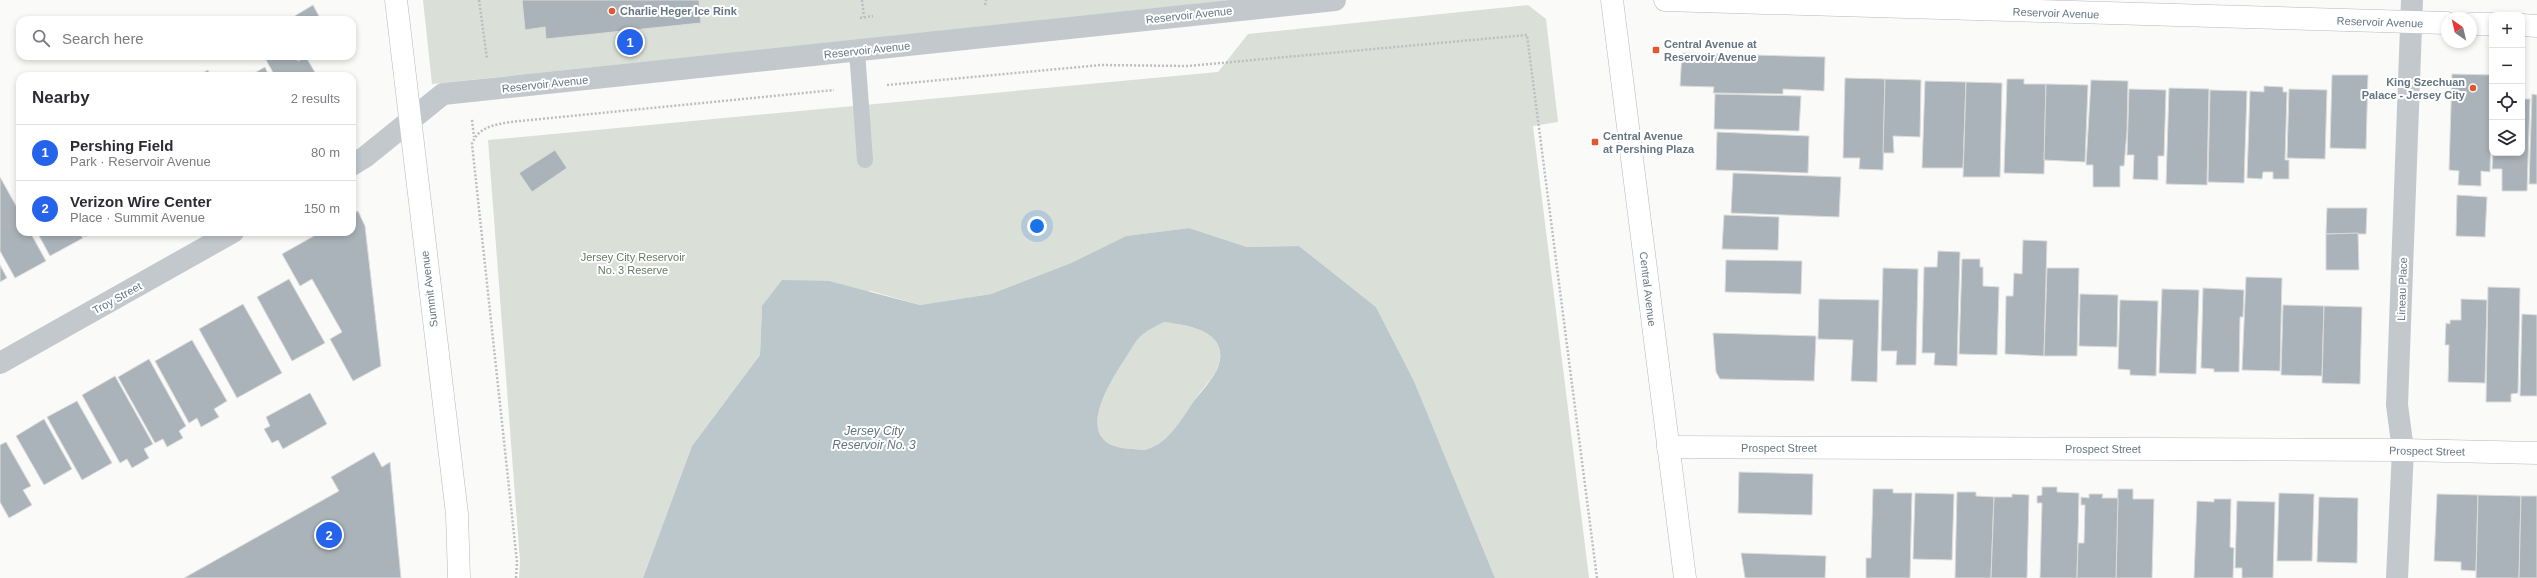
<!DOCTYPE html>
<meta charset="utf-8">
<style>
body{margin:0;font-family:Helvetica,sans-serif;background:#f2f2f3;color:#2b2b33}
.controls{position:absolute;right:12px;top:12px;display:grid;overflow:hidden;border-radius:8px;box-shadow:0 2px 6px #0003}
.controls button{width:36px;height:36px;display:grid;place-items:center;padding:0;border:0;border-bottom:1px solid #e1e1e2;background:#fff;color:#2b2b33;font:20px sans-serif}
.compass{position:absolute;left:2441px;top:12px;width:36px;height:36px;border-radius:50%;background:#fff;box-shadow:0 2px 6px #0003;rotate:326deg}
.you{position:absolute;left:1037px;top:226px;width:14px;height:14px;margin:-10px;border:3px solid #fff;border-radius:50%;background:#1a73e8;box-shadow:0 0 0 6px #1a73e833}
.badge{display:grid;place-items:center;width:26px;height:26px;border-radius:50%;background:#2563eb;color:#fff;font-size:13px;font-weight:700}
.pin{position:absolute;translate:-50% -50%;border:2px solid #fff;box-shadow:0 1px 4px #0006}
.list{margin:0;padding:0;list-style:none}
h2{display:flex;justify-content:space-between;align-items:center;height:52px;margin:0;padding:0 16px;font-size:17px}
h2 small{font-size:13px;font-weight:400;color:#7c7c81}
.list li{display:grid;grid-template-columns:26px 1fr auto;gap:12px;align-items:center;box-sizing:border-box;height:56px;padding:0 16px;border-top:1px solid #e1e1e2}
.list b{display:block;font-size:15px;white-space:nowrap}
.list p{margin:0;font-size:13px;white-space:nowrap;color:#7c7c81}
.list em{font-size:13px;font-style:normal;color:#7c7c81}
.icon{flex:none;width:22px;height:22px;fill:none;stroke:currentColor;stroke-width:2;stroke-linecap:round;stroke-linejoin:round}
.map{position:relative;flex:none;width:2537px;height:578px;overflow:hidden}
.search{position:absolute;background:#fff;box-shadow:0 2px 6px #0003;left:16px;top:16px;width:340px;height:44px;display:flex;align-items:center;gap:10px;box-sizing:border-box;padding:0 14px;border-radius:12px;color:#7c7c81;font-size:15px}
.panel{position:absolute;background:#fff;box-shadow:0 2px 6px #0003;left:16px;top:72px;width:340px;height:164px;border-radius:12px}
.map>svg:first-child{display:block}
.green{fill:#dadfd7}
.water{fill:#bbc7cb;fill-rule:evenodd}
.building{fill:#aab3b9;stroke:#dcdcda}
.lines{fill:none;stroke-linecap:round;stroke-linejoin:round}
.secondary-casing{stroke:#b3babf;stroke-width:23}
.path{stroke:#bbbfc2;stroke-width:2.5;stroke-dasharray:2 2;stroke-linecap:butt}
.lane{stroke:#c3c8cc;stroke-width:16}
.street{stroke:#c3c8cc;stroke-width:22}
.secondary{stroke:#fff;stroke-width:22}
.poi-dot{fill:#e4572e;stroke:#fff;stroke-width:1.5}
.labels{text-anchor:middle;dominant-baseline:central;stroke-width:4;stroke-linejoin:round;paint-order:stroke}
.poi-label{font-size:11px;font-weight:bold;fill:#657683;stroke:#fff;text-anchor:start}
.street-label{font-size:11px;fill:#657683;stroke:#fff}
.park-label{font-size:11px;fill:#687a64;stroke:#fff}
.water-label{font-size:12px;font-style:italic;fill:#60757c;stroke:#fff}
</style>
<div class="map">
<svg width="2537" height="578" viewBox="0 0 2537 578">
<rect width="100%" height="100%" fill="#fafaf8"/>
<g class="green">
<path d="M423,0H1233L432,84Z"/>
<path d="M1528,5L1546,19L1558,122L1533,126L1589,578H1495L1414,381L1376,307L1299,246L1247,247L1189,228L1126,236L1071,263L991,294L920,305L871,291L762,306L760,355L692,446L643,578H519L520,561L488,140L1218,72L1248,34Z"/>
<path d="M1164,322C1188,325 1228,331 1219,364C1217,374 1205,385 1199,394C1186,412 1171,442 1149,449C1145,451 1138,449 1133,449C1070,447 1106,388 1125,359C1130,351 1135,339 1142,334C1149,329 1157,326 1164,322Z"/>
</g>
<path class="water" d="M1189,228L1247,247L1299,246L1376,307L1414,381L1495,578H643L692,446L760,355L762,306L782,280L829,281L920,305L991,294L1071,263L1126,236ZM1164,322C1188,325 1228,331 1219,364C1217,375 1199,394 1192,404C1181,420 1168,443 1148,449C1144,451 1138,449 1133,449C1070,447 1106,388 1125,359C1130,351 1136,339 1143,334C1149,329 1157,326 1164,322Z"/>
<g class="building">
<path d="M522,0H699L701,23L546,39L545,27L525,30Z"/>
<path d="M313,5L321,20H288Z"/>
<path d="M1682,53L1825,57L1824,91L1783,89V94L1713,93L1714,87L1680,86Z"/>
<path d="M269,56H296L298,61L306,57L317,76H275L265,58Z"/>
<path d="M265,67L269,76H249Z"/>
<path d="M208,70L211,76H197Z"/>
<path d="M2452,74L2492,75L2490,172L2481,171V186L2458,185L2459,171L2449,170Z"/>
<path d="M2332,75H2368L2366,149L2330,148Z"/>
<path d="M1845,78L1885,79L1883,170L1859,169L1860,158H1843Z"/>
<path d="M1885,79L1921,80L1920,137L1893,136L1894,153H1883Z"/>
<path d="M2007,79H2024V84H2046L2044,174L2004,173Z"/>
<path d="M2091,80L2128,81L2127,131L2124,166H2120V187H2093V165H2086Z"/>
<path d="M1925,81L1966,82L1963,168H1922Z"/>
<path d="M1966,82L2002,83L2000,177H1963Z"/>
<path d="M2046,84L2088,85L2085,162L2044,160Z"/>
<path d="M2264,86L2283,87V92H2287L2285,160H2289V179H2273V172H2263L2262,179L2247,178L2250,91L2264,92Z"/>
<path d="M2169,88L2209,89L2207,185L2166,184Z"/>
<path d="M2129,89L2166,90L2164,156H2158V180L2133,179L2134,155H2127Z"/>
<path d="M2289,89L2327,90L2325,159L2287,158Z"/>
<path d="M2210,90L2247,91L2244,183L2208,182Z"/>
<path d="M1715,94L1801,96L1799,131L1714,129Z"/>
<path d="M2532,94L2537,95V184H2529Z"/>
<path d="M2522,99H2530L2527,191H2502V169H2492L2493,153H2522Z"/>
<path d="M1717,132L1809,136L1808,173L1716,170Z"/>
<path d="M555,150L567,168L532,192L519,173Z"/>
<path d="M1733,173L1841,177L1839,217L1731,213Z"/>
<path d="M0,177L20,213V232H30L46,261L15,278L0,251Z"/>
<path d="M2457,195L2487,197L2485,237L2456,236Z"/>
<path d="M2327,208H2367L2366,234H2326Z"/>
<path d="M358,211L365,226L381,366L353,381L330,339L342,332L312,279L300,286L282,254L321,232H352V214Z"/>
<path d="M1724,215L1779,217L1778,250L1722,249Z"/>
<path d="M37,232H79L83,238L50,256Z"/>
<path d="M82,232H94L85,237Z"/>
<path d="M2358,233L2359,270H2326V234Z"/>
<path d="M2023,240L2047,241L2044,356L2005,354L2006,296H2013L2014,273L2022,274Z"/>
<path d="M1938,251L1960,252L1957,366L1934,365L1935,353H1922L1924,267H1937Z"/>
<path d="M1962,259H1980V267H1983V286L1999,287L1997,355L1959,354Z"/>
<path d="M1726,260L1802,261L1801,294L1725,292Z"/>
<path d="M0,265L7,278L0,282Z"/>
<path d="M1883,268L1918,269L1916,365H1896L1897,351H1881Z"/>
<path d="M2047,268H2079L2077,356H2044Z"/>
<path d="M2246,277L2282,278L2280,371L2242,370Z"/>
<path d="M289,279L325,343L292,361L257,297Z"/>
<path d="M2488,287L2520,288L2518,393L2511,394V402H2486Z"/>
<path d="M2203,288L2244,290L2243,317H2240L2239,372H2214V369L2201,368Z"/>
<path d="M2162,289L2199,290L2196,374L2159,373Z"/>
<path d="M2080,294L2118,295L2117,347L2079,346Z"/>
<path d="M1819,299L1879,300L1877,382L1851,381L1853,340L1818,339Z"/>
<path d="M2461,299L2487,300L2485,383L2448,382L2449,345H2445L2446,323L2450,324V320H2461Z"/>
<path d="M2120,300L2158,301L2156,376L2130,375V370L2118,369Z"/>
<path d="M243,304L282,373L237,398L199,329Z"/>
<path d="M2283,305L2324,306L2322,376L2281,375Z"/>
<path d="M2324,306L2362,307L2360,384L2322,383Z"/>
<path d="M2522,314L2537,315V396H2520Z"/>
<path d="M1713,333L1816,336L1814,381L1720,379L1716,372Z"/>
<path d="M192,340L227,401L214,409L219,417L201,427L197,418L189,423L155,361Z"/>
<path d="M149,359L186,426L179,431L183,438L167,447L163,439L155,443L118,377Z"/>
<path d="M115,376L153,444L144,449L149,458L132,468L127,459L120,463L82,395Z"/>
<path d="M310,393L327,424L283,449L278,440L272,443L264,429L270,426L266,417Z"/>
<path d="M77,401L112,463L82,480L47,417Z"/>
<path d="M44,419L72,469L44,485L16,436Z"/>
<path d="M6,442L31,486L23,490L32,505L9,518L0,502V445Z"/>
<path d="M374,452L382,467L390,462L401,578H184L339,491L331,477Z"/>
<path d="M1739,472L1813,474L1812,515L1738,513Z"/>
<path d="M2042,487H2057V492L2079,493L2077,578H2040L2042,503H2037V496L2042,495Z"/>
<path d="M1873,489H1893V493H1912L1910,578H1866V558H1871Z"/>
<path d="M2118,489H2133V499H2154L2152,578H2116Z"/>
<path d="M1957,492H1976V496L1994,497L1991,578H1955Z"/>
<path d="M1915,493L1954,494L1952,560L1913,559Z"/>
<path d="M2279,493L2314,494L2312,561H2277Z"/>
<path d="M2012,494L2029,495L2027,578H1991L1994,497H2012Z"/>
<path d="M2089,494H2103L2102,498H2118L2116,578H2077L2078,543H2084L2085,505H2081V497L2089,498Z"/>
<path d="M2437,494L2478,495L2476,571L2461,570V562L2434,561Z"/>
<path d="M2478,495L2521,496L2519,578H2476Z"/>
<path d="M2521,496H2537V578H2519Z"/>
<path d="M2319,497L2358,498L2357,563L2317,562Z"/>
<path d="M2214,499H2231L2230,547L2234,548L2233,578H2194L2197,501L2214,502Z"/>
<path d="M2237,501L2275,502L2273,578H2242V568H2235Z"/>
<path d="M1741,553L1826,556L1825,578H1745Z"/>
</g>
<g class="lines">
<defs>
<g id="secondary">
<path d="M396,0L457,514L459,578"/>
<path d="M1612,0L1685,578"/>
<path d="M1665,0L2447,23"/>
<path d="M2471,24H2492"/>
<path d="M2522,25L2537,26"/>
<path d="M1668,447L2403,450L2537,453"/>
</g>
</defs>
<use href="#secondary" class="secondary-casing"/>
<g class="path">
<path d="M479,0L487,59"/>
<path d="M862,0L864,17"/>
<path d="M985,5L986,0"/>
<path d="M860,18L873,16"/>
<path d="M887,85L1101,65L1188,66L1527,35L1597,578"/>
<path d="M472,120L474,137"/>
<path d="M516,578L517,562L472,144C478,127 494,125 510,122L834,90"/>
</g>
<path class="lane" d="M857,51L865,160"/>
<g class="street">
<path d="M352,165L365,157L443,94L1335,0"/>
<path d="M0,363L233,232"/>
<path d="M2397,578L2403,450L2397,405L2412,0"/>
</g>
<use href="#secondary" class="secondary"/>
</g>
<g class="poi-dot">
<circle cx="612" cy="11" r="4"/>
<rect x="1652" y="46" width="8" height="8" rx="2"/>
<circle cx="2473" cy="88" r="4"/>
<rect x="1591" y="138" width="8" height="8" rx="2"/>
</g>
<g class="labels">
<g class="poi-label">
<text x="620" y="11">Charlie Heger Ice Rink</text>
<text x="1664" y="44">Central Avenue at<tspan x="1664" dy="13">Reservoir Avenue</tspan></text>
<text x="2465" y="82" text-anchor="end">King Szechuan<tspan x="2465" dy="13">Palace - Jersey City</tspan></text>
<text x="1603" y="136">Central Avenue<tspan x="1603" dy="13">at Pershing Plaza</tspan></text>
</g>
<g class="street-label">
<text transform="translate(2056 13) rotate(2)">Reservoir Avenue</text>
<text transform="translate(1189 15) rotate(-6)">Reservoir Avenue</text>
<text transform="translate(2380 22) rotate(2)">Reservoir Avenue</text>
<text transform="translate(867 50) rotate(-6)">Reservoir Avenue</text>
<text transform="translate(545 84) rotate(-6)">Reservoir Avenue</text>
<text transform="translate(429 289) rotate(-97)">Summit Avenue</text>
<text transform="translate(1648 289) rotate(83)">Central Avenue</text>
<text transform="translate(2402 289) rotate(-88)">Lineau Place</text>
<text transform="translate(117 298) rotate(-29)">Troy Street</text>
<text x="1779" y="448">Prospect Street</text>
<text x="2103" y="449">Prospect Street</text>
<text transform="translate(2427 451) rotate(1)">Prospect Street</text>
</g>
<g class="park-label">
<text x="633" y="257">Jersey City Reservoir<tspan x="633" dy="13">No. 3 Reserve</tspan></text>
</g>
<g class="water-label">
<text x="874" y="431">Jersey City<tspan x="874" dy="14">Reservoir No. 3</tspan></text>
</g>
</g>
</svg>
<div class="controls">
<button>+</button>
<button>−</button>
<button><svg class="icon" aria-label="locate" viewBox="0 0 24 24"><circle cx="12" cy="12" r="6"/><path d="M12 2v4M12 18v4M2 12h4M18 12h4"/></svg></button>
<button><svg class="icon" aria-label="layers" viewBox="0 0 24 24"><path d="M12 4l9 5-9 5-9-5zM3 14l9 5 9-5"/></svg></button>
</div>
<svg class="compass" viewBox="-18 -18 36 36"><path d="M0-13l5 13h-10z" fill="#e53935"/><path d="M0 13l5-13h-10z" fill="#7c7c81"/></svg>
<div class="you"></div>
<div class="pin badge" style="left:630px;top:42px">1</div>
<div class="pin badge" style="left:329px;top:535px">2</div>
<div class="search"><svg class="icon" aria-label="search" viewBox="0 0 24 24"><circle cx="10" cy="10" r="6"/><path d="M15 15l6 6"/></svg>Search here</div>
<section class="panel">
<h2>Nearby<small>2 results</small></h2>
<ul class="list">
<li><span class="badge">1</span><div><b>Pershing Field</b><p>Park · Reservoir Avenue</p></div><em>80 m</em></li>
<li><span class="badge">2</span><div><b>Verizon Wire Center</b><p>Place · Summit Avenue</p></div><em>150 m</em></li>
</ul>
</section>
</div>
